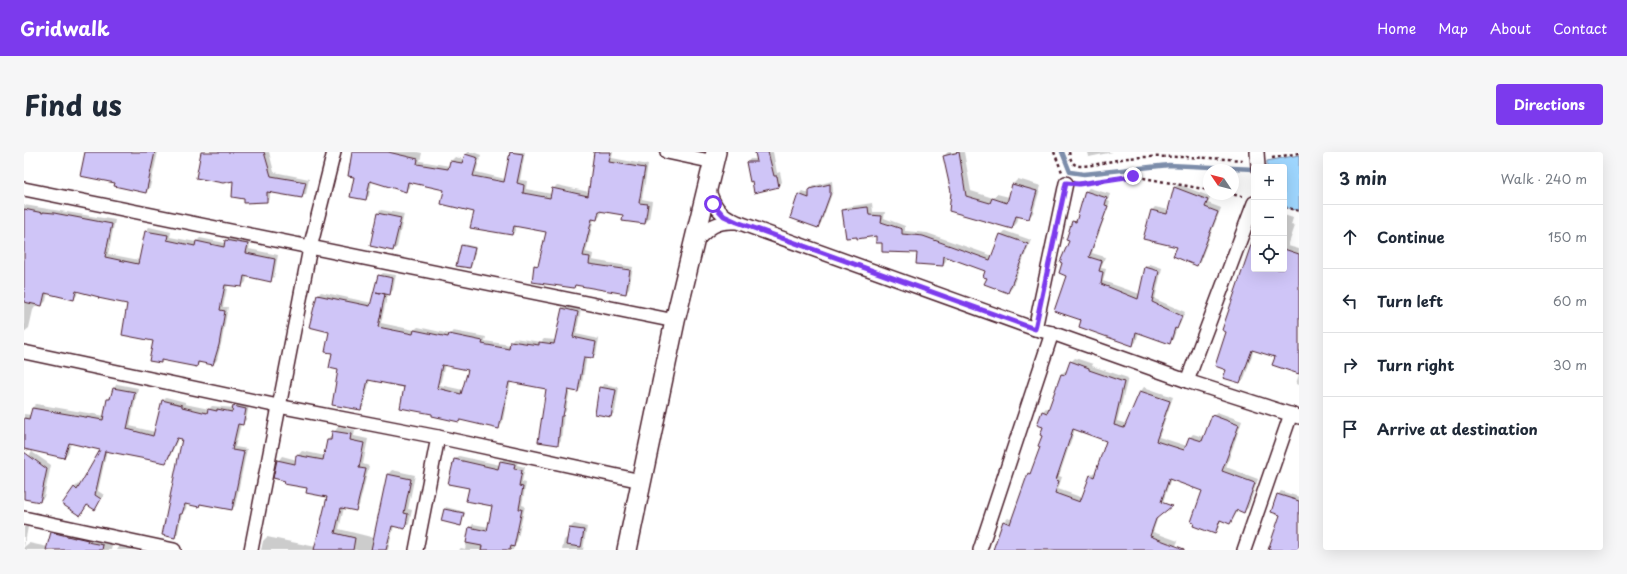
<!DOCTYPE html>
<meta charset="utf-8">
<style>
body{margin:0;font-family:"Playpen Sans",sans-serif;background:#f6f6f7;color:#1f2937}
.controls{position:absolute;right:12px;top:12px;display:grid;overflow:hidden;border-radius:4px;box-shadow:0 4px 16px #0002}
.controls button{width:36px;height:36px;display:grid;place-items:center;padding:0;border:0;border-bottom:1px solid #e0e1e3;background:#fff;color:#1f2937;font:20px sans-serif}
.compass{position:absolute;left:1179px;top:12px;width:36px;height:36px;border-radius:50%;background:#fff;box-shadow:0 4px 16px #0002;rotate:305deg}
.stop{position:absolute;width:12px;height:12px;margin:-9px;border:3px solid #7c3aed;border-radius:50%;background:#fff}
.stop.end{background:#7c3aed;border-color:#fff;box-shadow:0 1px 4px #0008}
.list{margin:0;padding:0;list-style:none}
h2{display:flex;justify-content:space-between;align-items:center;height:52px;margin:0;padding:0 16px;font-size:17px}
h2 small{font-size:13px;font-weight:400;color:#747a83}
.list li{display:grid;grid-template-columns:26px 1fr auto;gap:12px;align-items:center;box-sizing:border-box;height:64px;padding:0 16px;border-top:1px solid #e0e1e3}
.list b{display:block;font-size:15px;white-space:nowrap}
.list em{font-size:13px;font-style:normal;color:#747a83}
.icon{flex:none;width:22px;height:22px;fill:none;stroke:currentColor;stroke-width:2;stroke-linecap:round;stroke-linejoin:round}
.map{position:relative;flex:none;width:1275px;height:398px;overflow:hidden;border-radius:4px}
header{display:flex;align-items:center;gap:24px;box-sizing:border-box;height:56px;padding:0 20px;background:#7c3aed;color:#fff}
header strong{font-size:19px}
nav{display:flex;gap:22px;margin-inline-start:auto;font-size:14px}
.intro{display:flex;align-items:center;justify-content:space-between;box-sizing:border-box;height:96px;padding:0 24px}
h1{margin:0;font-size:28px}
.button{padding:10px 18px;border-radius:4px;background:#7c3aed;color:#fff;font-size:14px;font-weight:700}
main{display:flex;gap:24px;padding:0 24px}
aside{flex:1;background:#fff;border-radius:4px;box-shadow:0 4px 16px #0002}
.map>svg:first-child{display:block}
.water{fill:#9ed6fe;stroke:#7c8daa}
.shadow{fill:#0003;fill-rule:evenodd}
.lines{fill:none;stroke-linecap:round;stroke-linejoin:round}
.stream{stroke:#7c8daa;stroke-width:4.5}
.building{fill:#cfc5f7;stroke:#4a1f2b;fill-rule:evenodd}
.street-casing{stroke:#4a1f2b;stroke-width:16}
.secondary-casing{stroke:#4a1f2b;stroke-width:22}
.path{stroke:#4a1f2b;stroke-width:2.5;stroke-dasharray:3 3;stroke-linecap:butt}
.street{stroke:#fff;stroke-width:13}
.secondary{stroke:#fff;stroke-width:19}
.route{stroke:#7c3aed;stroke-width:5}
</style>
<header>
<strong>Gridwalk</strong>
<nav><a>Home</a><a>Map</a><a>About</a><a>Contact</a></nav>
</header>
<div class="intro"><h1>Find us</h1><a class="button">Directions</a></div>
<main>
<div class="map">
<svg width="1275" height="398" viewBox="0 0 1275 398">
<rect width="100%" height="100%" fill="#fff"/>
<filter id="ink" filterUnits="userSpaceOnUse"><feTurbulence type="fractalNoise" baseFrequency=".025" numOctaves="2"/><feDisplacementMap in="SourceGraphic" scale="8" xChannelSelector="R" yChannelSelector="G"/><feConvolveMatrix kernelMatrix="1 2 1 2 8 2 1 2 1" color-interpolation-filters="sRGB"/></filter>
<g filter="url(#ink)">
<path class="water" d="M1275,3V59L1260,55V15H1243V9Z"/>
<g class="shadow">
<path d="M62,0H134L126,35L122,40L92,30Z"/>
<path d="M179,0H245L250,20L285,27L282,42L278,45L246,39V46L243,49L221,46L210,27Z"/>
<path d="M330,0H393L398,1L396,9L426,14L427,9L431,5L440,7L444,0H449L457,3L452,20L481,27L487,0H501L496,28L503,29L502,37L528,42L529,37L533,33L565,40L571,0H589L588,6L624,13L618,47L628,49L625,67L621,71L600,62L578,58L576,64L573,67H570L562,100L569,102L568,108L609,115L605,137L602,141L553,132L550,135L511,114L516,110L524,79L492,73V79L488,82L451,59L421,37L386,30L385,35L382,39L348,29L345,44L341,47Z"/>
<path d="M730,0H749L753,21L756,20L758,30L755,34L723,11L726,7H732Z"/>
<path d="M924,0H940L947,39L969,46L973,42L985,45L989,32L994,27L1017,34L1009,61L1004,66L995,63L993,71L988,76L928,39L920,4Z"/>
<path d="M1064,0H1089L1065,5Z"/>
<path d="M808,29L809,39L797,71L794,74L767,65L775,42L778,39L786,42V37L789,34Z"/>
<path d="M1154,32L1187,45L1184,51L1197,56L1176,110L1173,113L1154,95L1120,87L1128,58L1131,55L1145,58L1151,35Z"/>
<path d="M1065,36L1086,42L1084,49L1086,50L1068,101L1081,105L1077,116L1082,117L1079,129L1116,142L1122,115L1126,112L1138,116L1131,147L1161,160L1156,172L1153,176L1149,187L1145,190L1115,180L1112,190L1109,193L1059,168L1043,123L1046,88L1049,70L1054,67L1062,39Z"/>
<path d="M848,51L849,60H861L860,66L881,74V79L903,81L969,104L977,83L981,79L1007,88L988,136L984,140L964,125L963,119L923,104L922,109L918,113L894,100L859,90L853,83L819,58L823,55Z"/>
<path d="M0,53L91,68L84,102L115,108L122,79L125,75L147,80L146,85L172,90L176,86L201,91L206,84L227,89L225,97L254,103L250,125L246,128L223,124L222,130L218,134L204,132L199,155H204L198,188L193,208L189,212L176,210L173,214L139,207L136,210L130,188L105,151L54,139L53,143L50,147L24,140L22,149L18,153L13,152L9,158L5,176L0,180Z"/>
<path d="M357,58L380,62L373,95L369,98L354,61Z"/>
<path d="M1260,63L1269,66L1267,73L1271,74L1264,94L1275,97V185L1230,197L1220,227L1216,230L1230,94V117H1260Z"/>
<path d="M439,92L452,95L448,113L446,115L438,94Z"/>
<path d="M359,121L372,123L369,138L365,142L364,141L357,171L390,178L394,175L426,182L429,179L462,185L461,189L486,193L487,189L490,186L517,190L520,187L532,188L538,157L542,153L557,157L552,182L575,187L572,202L568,205L563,204L557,236L554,239L546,238L542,259L540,261L537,288L534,292L523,236L487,229L478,272L474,275L409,261L381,234L346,227L340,254L337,257L315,218L309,200L306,179L293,144L297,140L348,151L355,124ZM421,212L445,217L439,238L416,233Z"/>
<path d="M1051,206L1069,212L1068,214L1104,226L1093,269L1103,272L1117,239L1120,235L1149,245L1135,285L1163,294L1166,285L1169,282L1180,285L1189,263L1193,260L1218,269L1202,315L1234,327L1224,356L1220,359L1215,357L1206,371L1197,368L1194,377L1190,381L1179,338L1147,326L1129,380L1154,389L1150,398H970L980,370L984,366L988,368L1005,322L1008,318L1017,294L1020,274L1019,259L1022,256L1025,257L1037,222L1041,219H1043L1047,210ZM1051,277L1083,288L1072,321L1070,320L1066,324L1059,346L1034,337L1038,325L1035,324Z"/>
<path d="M1275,222V233L1272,232Z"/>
<path d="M93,232L114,236L106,274L131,280L138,249L142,245L161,250V252L185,257L188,254L210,256L214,251L225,254L222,268L217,272L211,295L223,297L211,354L208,357L177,352L175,354L163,352L162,357L158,361L154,381L151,385L159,287L155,285L145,306L141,310L83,298L74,339L80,343L70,357L64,353L56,363L50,336L54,332L56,334L78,297L47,291L44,301L40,304L0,290V262L7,263L8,256L12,252L81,264L84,247L88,243L90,236Z"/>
<path d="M580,232L595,235L591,260L587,264L576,236Z"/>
<path d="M314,275L331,278L330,284L344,287L339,312L345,314L335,354L331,358L320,356L315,377L351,386L364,322L368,318L391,323L384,357L388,358L385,372L381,376L370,374L364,398H237L239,389L243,385L292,395L304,344L262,328L254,309L258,304L273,308V304L278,299L301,304L304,288Z"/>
<path d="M8,300L27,313L20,345L16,349L0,346V317L5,304Z"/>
<path d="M435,304L476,313L477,309L481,306L494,308L493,313L501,315L498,330L502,331L498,353L501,354L493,390L490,394L489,398H435L437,396L441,397L446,376L449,372L465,375L469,353L446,335L431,307Z"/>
<path d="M1257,339L1275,345V398H1245L1257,362L1254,343Z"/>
<path d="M422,355L441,360L437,373L421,357Z"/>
<path d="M550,372L563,375L559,398H538L540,388L544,385L546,376Z"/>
<path d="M0,375H4L0,395Z"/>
<path d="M32,376L89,388L87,398H0V395L5,391L24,395L28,381Z"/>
<path d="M98,391L109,393L108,397L112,398H93Z"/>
</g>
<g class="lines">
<path class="stream" d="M1038,0L1046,20L1060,22L1145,13L1230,17"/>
</g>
<g class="building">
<path d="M61,0H131L122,41L90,34L91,31L56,24Z"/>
<path d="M177,0H240L247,24L282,30L278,46L243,40V50L220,51V47L208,45L209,29L199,31L172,26Z"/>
<path d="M328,0H364L394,7L393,12L424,17L426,9L438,11L441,2L454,6L449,24L480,30L486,0L499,2L493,31L500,33L499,41L526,46L528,36L564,44L570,0H587L585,10L621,16L615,51L624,52L621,72L598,69L599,63L575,59L573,68L568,67L559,104L566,105L565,112L606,118L602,142L551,133L550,136L508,130L510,113L514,114L522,80L490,74L488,83L446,76L450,60L417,52L420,38L384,30L382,40L346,29L342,48L326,45L330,25L324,24Z"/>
<path d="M731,0H744L750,24H753L755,35L730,41L728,29L726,30L722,10H733Z"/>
<path d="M935,0L942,44L966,51L968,46L983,51L988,32L1013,39L1005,67L992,64L988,77L925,59L927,40L919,4Z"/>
<path d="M806,32V43L794,76L766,66L774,42L785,46V37Z"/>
<path d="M1150,35L1184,48L1181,55L1194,60L1173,114L1149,104L1153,95L1119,87L1127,58L1143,62Z"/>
<path d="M1061,39L1083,46L1081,53L1084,54L1065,105L1078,109L1075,119L1079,120L1077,132L1114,147L1121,115L1135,119L1128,150L1158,164L1153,177L1151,176L1146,192L1112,180L1109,194L1055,175L1057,168L1030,159L1042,124L1035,121L1038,111L1036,110L1045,89L1042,88L1048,69L1052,70Z"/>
<path d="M844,55L845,63L858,64L857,70L878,77V82L899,84L966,108L976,82L1004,92L984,141L960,132L963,126L959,125L961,119L920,104L919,114L892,112L893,101L858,100V91H852V84L833,87V85L822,86L818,58Z"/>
<path d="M0,57L19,61V60L30,61L88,72L81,105L114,112L121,79L144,83L143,88L171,94L172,89L200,95L201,88L224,92L222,101L251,107L247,130L220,124L218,135L201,133L196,158L201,159L195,193L189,213L174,210L173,215L137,208V211L125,209L129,189L98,183L103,152L74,146L75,145L52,139L50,148L21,141L18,154L0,150Z"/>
<path d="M353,61L377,66L369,99L346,94Z"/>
<path d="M1228,90L1230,91V117H1260V97L1275,102V222L1248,213L1251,205L1228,198L1216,231L1199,226L1202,218L1191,214L1202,180L1198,178Z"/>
<path d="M437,93L451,96L446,116L432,114Z"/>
<path d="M354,123L369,126L366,143L352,140L361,142L354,175L389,182L390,178L424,185L425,182L459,189L458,192L485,197L486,189L515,193V190L530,192L538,156L554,160L549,185L572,190L569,206L560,205L554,240L544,238L539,264H537L534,293L514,290L522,237L485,230L475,277L436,268L435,270L408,264V262L376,256L380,235L344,228L337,258L308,253L314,218L305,216L308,201L301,200L305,180L285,175L293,143L346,154ZM418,213L444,218L437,242L413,236Z"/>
<path d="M1046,209L1065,216V218L1100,230L1090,273L1100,276L1116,239L1146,249L1132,289L1160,298L1165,285L1178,289L1188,263L1215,273L1198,319L1231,331L1220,361L1213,358L1206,372L1196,368L1191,382L1169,374L1170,371L1167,370L1178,339L1145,327L1137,350L1148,354L1132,367L1126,384L1160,397V398H969L979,369L986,372L1004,321L1006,322L1016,295L1014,294L1018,284L1016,283L1019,275L1013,273L1018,259L1023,261L1037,222L1041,223ZM1049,277L1082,289L1070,325L1066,323L1056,350L1031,341L1035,329L1032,328Z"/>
<path d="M575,235L592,238L587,265L571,262Z"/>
<path d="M89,236L111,240L103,277L129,284L138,248L158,253V255L183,261L184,257L193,259V257L208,260L209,254L222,257L219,273L214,272L208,298L220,300L208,358L176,352L175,355L161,352L158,362H156L151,386L138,383L158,287L153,286L142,311L81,299L71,343L77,347L71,358L63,353L56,364L38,352L50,335L53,338L76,298L45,291L40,306L0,297V266L5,267L8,256L79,268L83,247H86Z"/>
<path d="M308,279L327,282L326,288L340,291L335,316L342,317L332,359L317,356L311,381L331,386L329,398H290L303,345L282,341L283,336L260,332L261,329L249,326L253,308L271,312L272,303L299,308L303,288H307Z"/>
<path d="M0,300L23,317L16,350L0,347Z"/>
<path d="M430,307L474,317L476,309L491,312L490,317L498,318L495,334L499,335L495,357H498L490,395L487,394L486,398H457L458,394L442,391L445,375L463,379L468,354L442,349L445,336L424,332Z"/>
<path d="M363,322L387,327L380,361L384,362L381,377L368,374L362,398H347Z"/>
<path d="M1253,342L1275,349V398H1244L1256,363L1247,360Z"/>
<path d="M420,357L440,361L437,374L417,369Z"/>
<path d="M545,376L560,378L557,395L542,393Z"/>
<path d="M27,380L51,386V385L64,388L63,390L79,393L78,398H22Z"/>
</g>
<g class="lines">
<defs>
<g id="street">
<path d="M643,0L690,10"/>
<path d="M1233,0L1234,15"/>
<path d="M684,36C690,55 695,62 713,70L1011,177L1028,181L1163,229L1275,265"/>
<path d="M0,37L651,169"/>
<path d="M670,91C684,77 690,69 711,70"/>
<path d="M1011,177L1042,31"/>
<path d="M0,200L254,254L414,285L617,329"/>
<path d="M1163,229L1230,51"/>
<path d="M0,366L150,398"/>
<path d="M227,398L286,96L310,0"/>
<path d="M392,398L414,285"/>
<path d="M956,398L1028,181"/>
<path d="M1220,398L1267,262"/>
</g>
<path id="secondary" d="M603,398L651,169L692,0"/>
</defs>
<use href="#street" class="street-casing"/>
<use href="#secondary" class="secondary-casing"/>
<g class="path">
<path d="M1030,0L1038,20"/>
<path d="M1045,0C1046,5 1047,11 1052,13C1060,17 1093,7 1104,6C1142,3 1182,6 1221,8"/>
<path d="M1248,6L1275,1"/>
<path d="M1054,32L1109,24L1185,38"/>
<path d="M1204,42L1218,44"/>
<path d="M1260,55L1275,59"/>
</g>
<use href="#street" class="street"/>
<use href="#secondary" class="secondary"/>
</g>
</g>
<g class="lines" filter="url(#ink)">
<path class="route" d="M689,52L700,64L713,70L1011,177L1042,31L1055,32L1109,24"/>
</g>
</svg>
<div class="controls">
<button>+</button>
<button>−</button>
<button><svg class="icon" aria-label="locate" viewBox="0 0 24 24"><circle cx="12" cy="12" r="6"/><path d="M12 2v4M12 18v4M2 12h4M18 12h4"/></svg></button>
</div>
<svg class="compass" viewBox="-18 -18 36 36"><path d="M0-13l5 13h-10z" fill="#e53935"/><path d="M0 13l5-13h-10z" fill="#747a83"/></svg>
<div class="stop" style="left:689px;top:52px"></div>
<div class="stop end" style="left:1109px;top:24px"></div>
</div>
<aside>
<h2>3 min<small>Walk · 240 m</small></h2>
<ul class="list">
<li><svg class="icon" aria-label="ahead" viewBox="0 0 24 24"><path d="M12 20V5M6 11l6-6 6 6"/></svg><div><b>Continue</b></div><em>150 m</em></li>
<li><svg class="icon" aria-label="left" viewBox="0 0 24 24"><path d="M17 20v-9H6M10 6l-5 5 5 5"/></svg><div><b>Turn left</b></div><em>60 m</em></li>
<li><svg class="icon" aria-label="right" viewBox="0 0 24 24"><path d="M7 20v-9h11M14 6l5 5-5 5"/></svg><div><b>Turn right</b></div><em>30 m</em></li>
<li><svg class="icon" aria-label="arrive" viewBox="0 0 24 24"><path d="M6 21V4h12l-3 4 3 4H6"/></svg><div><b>Arrive at destination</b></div></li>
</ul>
</aside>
</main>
